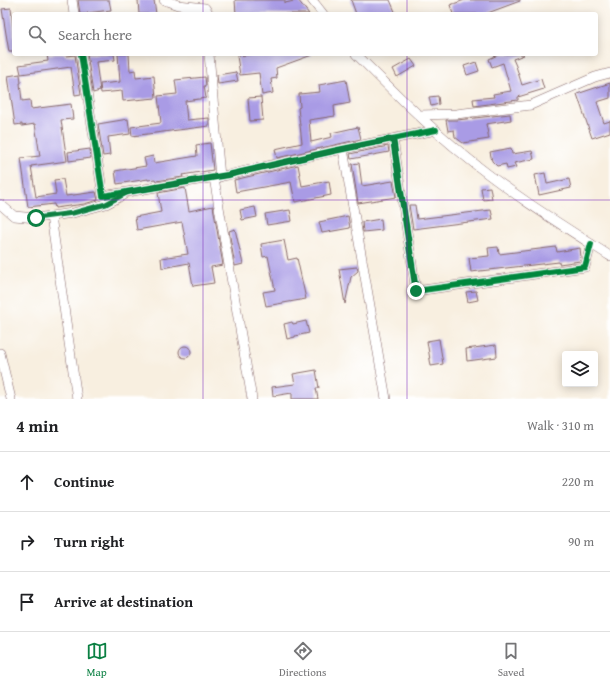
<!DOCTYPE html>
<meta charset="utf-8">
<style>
body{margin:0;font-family:"Gentium Book Plus",serif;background:#f2f2f2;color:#202124}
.controls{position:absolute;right:12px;bottom:12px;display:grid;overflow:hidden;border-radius:4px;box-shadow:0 2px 10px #0003}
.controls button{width:36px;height:36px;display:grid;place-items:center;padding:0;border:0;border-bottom:1px solid #e0e0e0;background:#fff;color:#202124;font:20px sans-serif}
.stop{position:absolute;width:12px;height:12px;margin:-9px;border:3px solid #0b8043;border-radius:50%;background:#fff}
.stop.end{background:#0b8043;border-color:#fff;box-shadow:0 1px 4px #0008}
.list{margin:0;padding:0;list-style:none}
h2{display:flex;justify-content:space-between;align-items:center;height:52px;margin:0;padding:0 16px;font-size:17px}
h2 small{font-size:13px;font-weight:400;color:#757577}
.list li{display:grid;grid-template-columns:26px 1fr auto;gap:12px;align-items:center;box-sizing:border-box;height:60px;padding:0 16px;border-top:1px solid #e0e0e0}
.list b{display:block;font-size:15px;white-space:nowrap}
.list em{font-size:13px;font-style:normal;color:#757577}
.icon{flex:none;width:22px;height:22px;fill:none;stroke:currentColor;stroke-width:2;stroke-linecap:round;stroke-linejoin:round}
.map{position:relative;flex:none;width:610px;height:399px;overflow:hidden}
.search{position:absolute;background:#fff;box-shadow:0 2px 10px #0003;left:12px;right:12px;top:12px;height:44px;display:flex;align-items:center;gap:10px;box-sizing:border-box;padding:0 14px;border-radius:4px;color:#757577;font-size:15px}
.sheet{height:232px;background:#fff}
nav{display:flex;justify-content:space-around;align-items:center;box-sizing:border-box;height:56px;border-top:1px solid #e0e0e0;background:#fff;font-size:11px;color:#757577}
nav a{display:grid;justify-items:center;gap:2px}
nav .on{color:#0b8043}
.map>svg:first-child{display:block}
.building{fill:#a99be5}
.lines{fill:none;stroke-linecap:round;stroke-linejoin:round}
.street-casing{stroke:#87686a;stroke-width:10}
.street{stroke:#fff;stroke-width:9}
.cycleway-casing{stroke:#fff;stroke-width:8}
.cycleway{stroke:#00873e;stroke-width:6}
.route{stroke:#0b8043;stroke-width:5}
.grid{fill:none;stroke:#7b2cbf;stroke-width:1;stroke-opacity:0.55}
</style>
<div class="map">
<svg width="610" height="399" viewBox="0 0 610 399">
<rect width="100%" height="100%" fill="#fff"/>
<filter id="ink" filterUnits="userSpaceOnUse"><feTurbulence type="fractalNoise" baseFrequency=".025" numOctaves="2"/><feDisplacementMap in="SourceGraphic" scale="8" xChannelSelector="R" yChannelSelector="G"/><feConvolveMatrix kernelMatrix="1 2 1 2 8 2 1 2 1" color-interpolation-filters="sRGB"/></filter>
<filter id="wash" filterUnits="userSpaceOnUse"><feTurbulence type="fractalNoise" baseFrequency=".012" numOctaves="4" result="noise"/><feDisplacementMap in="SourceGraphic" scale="16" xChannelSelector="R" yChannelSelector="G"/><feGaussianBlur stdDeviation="0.9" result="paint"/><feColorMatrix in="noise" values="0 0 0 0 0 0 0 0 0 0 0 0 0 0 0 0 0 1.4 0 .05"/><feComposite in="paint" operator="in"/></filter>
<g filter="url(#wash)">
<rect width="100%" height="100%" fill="#f8efe0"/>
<g id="blocks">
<g class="building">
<path d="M78,0H109L111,10L87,13V14H80Z"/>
<path d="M138,0H154L156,14H139Z"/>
<path d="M235,0H285V3L298,0L309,14H236Z"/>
<path d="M351,0H390L396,14H356Z"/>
<path d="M465,0H520V1L485,14H453L450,5Z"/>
<path d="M11,8L14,31V52H9L2,9Z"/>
<path d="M47,54H65L66,56L75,55L81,94L75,95L71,67L21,74L19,65L48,61Z"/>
<path d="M87,54H114L115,60L96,62L100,91L93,93Z"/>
<path d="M118,54H129L130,71L135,70L136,78L154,76L156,98L123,101L122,91L101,93L100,84L120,82Z"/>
<path d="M256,54H312V55L276,68L277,78L271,79L273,93L262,95L259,73L240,75L237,56Z"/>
<path d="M500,54H523L524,55L513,59L516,66L522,85L541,79L544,89L518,97V100L474,106L473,99L494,97L493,94L511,91L503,63L492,67L489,59Z"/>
<path d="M411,59L416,66L397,77L393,69Z"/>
<path d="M476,62L479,71L467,75L464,66Z"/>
<path d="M236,72L238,81L218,84L217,75Z"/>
<path d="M20,74L21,83H20L22,101L30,100L31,109L71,104L73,119L61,120L67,161L31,166L36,197L56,194L54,180L63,179L66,196L96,192L98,200L84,204L55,208L54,204L28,207L21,158L40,156L35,124L22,126V124L15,125L8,76Z"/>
<path d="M205,77L206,86H204L206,98L185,101L187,120L209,118V126L132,136L131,127L161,123L158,96L177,94L175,80Z"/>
<path d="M346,80L350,103L334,106L335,116L309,120L311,142L332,137L331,133L358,127L361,139L277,158L275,149L302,143L298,108L300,107L299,94L320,92L319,85Z"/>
<path d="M610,83V98L597,102L604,123L610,121V132L592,138L577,94Z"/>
<path d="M438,96L439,104L431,106L429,97Z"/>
<path d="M261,97L263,120L250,121L248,98Z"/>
<path d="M510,114L511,120L486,124L489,139L463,143L455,137L454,130L448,131L446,120H457Z"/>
<path d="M128,119L130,134L108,137L110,155L103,156L98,124Z"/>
<path d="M210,143L213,170L182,175L183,177L156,181L155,179L148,180V179L117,184L115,171L146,166L144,158L153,156L154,163L197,156L196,145Z"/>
<path d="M388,146L389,152L351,159L350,154Z"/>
<path d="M511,148L512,154L532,151L534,159L514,163L516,167L507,169L506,164L497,166L492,161L490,152Z"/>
<path d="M90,149L91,158L69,161L68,152Z"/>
<path d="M359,163L362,186L393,181L396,197L358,203L352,164Z"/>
<path d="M298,165L302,186L329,181L331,195L295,202L291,182L236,192L234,180Z"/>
<path d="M545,173L547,184L569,179L571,188L539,195L535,175Z"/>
<path d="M490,187L492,199L483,200L481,188Z"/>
<path d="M185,188L189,211L213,206L223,265L211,267L214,283L193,286L189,263L162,268L161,258L188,254L182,222L137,230L135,217L161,212L158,193Z"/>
<path d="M409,205H415L417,219L491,210L493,219L413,229Z"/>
<path d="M255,207L257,217L242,220L240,210Z"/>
<path d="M290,210L292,221L267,225L265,214Z"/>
<path d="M348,216L350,228L322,233L319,222Z"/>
<path d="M381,219L382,230L363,232L362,222Z"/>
<path d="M235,229L243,264L235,266L229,231Z"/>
<path d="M284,240L288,260L297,258L306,299L266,306L263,292L275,290L268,256L263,257L261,244Z"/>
<path d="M498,247L499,254L556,247L557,252L580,248L581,257L580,261L559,264V262L471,272L469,258L489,256L488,248Z"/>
<path d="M357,267L358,271L351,277L345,304L339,269Z"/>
<path d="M476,291L478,300L468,302L466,292Z"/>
<path d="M306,321L309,333L295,336V337L287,339L284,324L292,322L293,324Z"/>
<path d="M439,339L443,364L431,366L427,341Z"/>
<path d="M496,345L497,357L467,361L466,349Z"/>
<circle cx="185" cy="352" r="6"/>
<path d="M316,370L319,388H316L318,399H292V393L273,396L272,387L295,384L293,374Z"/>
</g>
</g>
</g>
<g filter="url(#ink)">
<use href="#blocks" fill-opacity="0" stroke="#87686a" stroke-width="1"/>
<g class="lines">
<defs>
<g id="street">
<path d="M72,0L74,14"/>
<path d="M164,0L178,5L205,8L209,14"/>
<path d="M312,0L323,14"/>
<path d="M81,54L103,196L228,175L333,151L436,130"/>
<path d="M209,54L220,177"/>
<path d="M356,54C391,89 426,124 465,156C510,193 560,224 610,256"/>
<path d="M419,115L456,114L531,105L595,77L610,73"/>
<path d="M393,139L416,291L585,267L591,244"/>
<path d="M343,149L386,399"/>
<path d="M214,178L252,399"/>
<path d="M0,204L14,216L36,218L73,213L106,204L123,195"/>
<path d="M51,216L77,399"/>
<path d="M0,353L11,399"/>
</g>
</defs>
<use href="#street" class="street-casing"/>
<use href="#street" class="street"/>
<defs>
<g id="cycleway">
<path d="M81,54L103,196L228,175L333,151L436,130"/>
<path d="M393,139L416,291L585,267L591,244"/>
</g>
</defs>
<use href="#cycleway" class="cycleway-casing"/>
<use href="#cycleway" class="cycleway"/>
</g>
</g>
<g class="lines" filter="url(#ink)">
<path class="route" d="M36,218L73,213L106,204L128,192L228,175L343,149L393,139L416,291"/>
</g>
<path class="grid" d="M203,0V14M407,0V14M203,54V399M407,54V399M0,200H610"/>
</svg>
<div class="controls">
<button><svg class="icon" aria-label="layers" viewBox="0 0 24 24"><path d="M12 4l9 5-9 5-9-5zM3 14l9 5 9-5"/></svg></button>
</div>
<div class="stop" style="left:36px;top:218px"></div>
<div class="stop end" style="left:416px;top:291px"></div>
<div class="search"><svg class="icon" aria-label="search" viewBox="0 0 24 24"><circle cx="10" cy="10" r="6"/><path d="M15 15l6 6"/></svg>Search here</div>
</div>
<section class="sheet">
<h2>4 min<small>Walk · 310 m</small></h2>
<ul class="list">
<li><svg class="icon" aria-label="ahead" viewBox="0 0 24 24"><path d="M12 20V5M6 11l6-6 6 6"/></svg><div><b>Continue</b></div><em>220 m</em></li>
<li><svg class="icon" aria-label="right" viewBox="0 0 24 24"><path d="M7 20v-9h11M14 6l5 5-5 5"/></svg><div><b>Turn right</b></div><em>90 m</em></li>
<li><svg class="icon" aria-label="arrive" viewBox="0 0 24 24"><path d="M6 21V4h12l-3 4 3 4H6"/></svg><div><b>Arrive at destination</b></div></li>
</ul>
</section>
<nav>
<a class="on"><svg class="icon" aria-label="map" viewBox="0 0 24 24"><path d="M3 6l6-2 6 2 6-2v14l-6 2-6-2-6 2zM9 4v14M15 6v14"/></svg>Map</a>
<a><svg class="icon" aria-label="directions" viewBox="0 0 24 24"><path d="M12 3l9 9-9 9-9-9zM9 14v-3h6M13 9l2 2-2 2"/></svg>Directions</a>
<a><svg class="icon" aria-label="saved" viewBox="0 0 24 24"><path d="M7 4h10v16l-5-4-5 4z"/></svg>Saved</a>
</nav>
